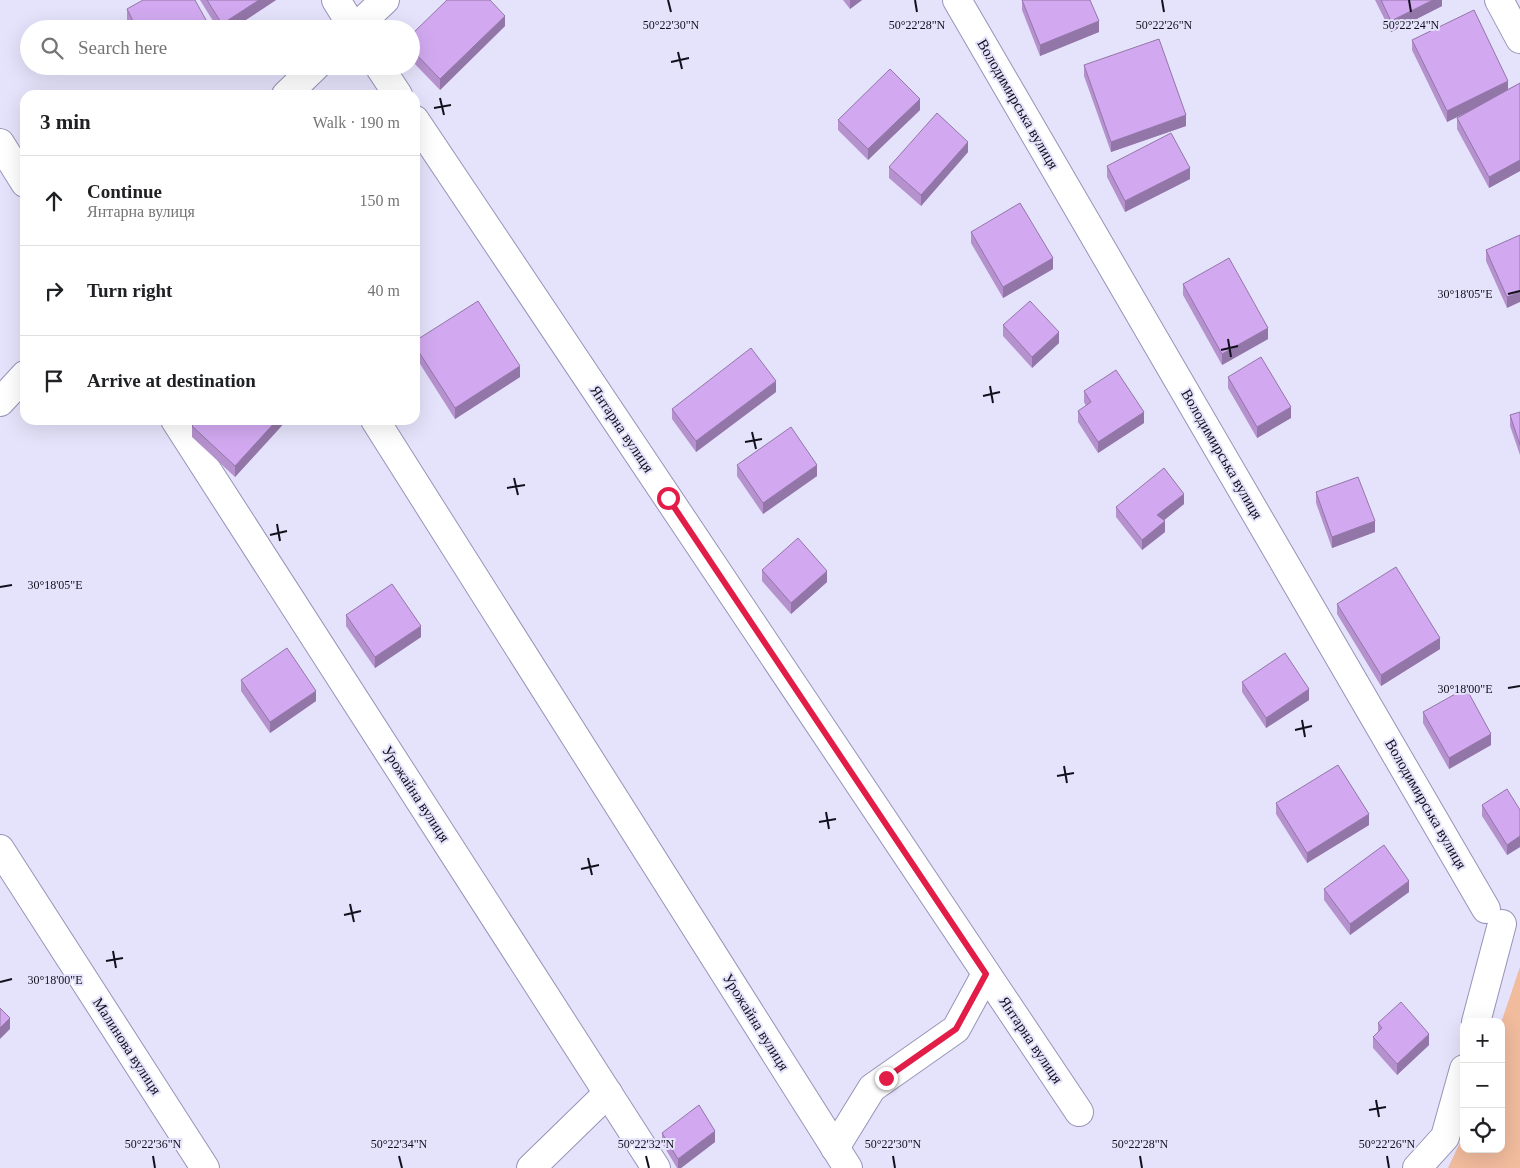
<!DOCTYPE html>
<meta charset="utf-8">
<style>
body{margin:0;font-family:"Times New Roman",serif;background:#f2f2f2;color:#202124}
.controls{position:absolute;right:15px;bottom:15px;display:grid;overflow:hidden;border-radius:10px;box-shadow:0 5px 20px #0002}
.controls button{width:45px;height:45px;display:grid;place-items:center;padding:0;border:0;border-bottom:1px solid #e0e0e0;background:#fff;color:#202124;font:25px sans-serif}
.stop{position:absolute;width:15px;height:15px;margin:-11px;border:4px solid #e11d48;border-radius:50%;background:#fff}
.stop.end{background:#e11d48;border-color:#fff;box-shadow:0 1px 5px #0008}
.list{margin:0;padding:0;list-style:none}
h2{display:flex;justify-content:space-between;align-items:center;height:65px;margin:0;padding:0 20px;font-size:21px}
h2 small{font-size:16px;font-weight:400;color:#757577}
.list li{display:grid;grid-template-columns:32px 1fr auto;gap:15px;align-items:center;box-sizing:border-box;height:90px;padding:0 20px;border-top:1px solid #e0e0e0}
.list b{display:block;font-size:19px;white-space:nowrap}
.list p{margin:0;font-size:16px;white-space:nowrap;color:#757577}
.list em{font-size:16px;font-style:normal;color:#757577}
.icon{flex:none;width:28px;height:28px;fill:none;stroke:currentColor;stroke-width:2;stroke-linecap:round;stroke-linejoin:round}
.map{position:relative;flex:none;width:1520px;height:1168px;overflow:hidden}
.search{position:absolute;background:#fff;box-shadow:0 5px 20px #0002;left:20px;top:20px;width:400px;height:55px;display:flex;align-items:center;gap:12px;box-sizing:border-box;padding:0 18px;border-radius:28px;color:#757577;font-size:19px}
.panel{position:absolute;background:#fff;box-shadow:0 5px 20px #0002;left:20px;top:90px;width:400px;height:335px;border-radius:15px}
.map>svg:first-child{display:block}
.green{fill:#f1bb9d}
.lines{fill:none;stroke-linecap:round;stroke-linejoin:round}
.street-casing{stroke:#9793b8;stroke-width:30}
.street{stroke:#fff;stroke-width:28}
.wall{fill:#b591ce}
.shaded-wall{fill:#9376a8}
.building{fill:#d2a9f0;stroke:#9376a8}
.route{stroke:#e11d48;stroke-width:6}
.ticks{fill:none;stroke:#12101d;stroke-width:2}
.labels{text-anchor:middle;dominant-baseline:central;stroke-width:4;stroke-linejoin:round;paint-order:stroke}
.street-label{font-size:15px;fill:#12101d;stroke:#e5e3fb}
.ticks-label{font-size:12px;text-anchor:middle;fill:#12101d;stroke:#e5e3fb;stroke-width:4;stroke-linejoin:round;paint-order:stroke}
</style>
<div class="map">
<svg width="1520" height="1168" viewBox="0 0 1520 1168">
<rect width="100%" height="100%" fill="#e5e3fb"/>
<path class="green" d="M1520,967V1168H1448L1464,1134V1149H1501V1023Z"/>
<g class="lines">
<defs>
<g id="street">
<path d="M336,0L354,29"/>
<path d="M957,0L1486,909"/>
<path d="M1499,0L1520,39"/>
<path d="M354,29L385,0"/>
<path d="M379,66L398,95"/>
<path d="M286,95L316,66"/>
<path d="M415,120L1079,1112"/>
<path d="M0,143L25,183"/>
<path d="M0,402L25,375"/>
<path d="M175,420L656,1168"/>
<path d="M375,420L848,1168"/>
<path d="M0,849L205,1168"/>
<path d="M1476,1022L1502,924"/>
<path d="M835,1148L872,1088L956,1029L986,974"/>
<path d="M531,1168L608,1093"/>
<path d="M1417,1168L1445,1137L1464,1069"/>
</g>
</defs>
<use href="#street" class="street-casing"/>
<use href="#street" class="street"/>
</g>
<g class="wall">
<path d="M200,0H276L232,29H218Z"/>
<path d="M843,0H862L850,9Z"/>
<path d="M1022,0H1090L1099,32L1040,56L1022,10Z"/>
<path d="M1375,0H1442V6L1391,32Z"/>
<path d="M127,9L211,29H132L127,20Z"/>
<path d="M505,26L440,90L411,60V35Z"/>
<path d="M1412,40L1508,89L1520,83V171L1489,188L1457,129V118L1473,109L1447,122L1412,50Z"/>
<path d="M1084,65L1186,126L1111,152L1084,76Z"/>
<path d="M152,66H171L156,74Z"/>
<path d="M920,110L868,160L838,130V120Z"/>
<path d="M968,152L921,206L889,178V167Z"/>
<path d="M1107,166L1190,179L1125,212L1107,177Z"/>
<path d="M971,232L1053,269L1003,298L971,243Z"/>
<path d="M1520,235L1507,308L1486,261V250Z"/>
<path d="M1183,284L1268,339L1222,365L1183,295Z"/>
<path d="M1003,325L1059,343L1032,368L1003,336Z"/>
<path d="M415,341L520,377L455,419L415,356Z"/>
<path d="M1228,377L1291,418L1257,438L1228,388Z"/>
<path d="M1084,391L1144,423L1098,453L1078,422V411L1086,406L1084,402Z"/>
<path d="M776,392L696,452L672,419V409Z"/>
<path d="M1520,412V455L1510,426V415Z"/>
<path d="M287,420L235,477L192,437V426Z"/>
<path d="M737,465L817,476L763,514L737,476Z"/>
<path d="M1316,492L1375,532L1332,548L1316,503Z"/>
<path d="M1184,504L1164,520L1165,532L1142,550L1116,517V507Z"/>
<path d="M762,570L827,582L791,614L762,581Z"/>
<path d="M1337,604L1440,649L1381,686L1337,614Z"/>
<path d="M346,615L421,637L375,668L346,626Z"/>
<path d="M241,680L316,701L270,733L241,691Z"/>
<path d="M1242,682L1309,700L1266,728L1242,692Z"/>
<path d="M1423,712L1491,745L1449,769L1423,723Z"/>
<path d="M1276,803L1369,825L1307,863L1276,814Z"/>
<path d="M1482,805L1520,810V847L1507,855L1482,816Z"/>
<path d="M1324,889L1409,892L1350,935L1324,900Z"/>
<path d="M1378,1023L1429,1045L1397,1075L1373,1048V1037L1378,1032Z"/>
<path d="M662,1133L715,1142L681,1168H677L662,1143Z"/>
</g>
<g class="shaded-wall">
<path d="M259,0H276L232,29H222V24Z"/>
<path d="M850,0H862L850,9Z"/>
<path d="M1433,0H1442V6L1391,32V21Z"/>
<path d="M505,16V26L440,90V79Z"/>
<path d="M1099,21V32L1040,56V45Z"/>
<path d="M156,66H171L156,74Z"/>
<path d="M1508,81V92L1447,122V111Z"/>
<path d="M920,99V110L868,160V149Z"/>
<path d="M1186,115V126L1111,152V142Z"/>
<path d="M968,142V152L921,206V195Z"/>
<path d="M1520,160V171L1489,188V177Z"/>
<path d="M1190,168V179L1125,212V201Z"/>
<path d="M1053,258V269L1003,298V287Z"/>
<path d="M1520,292V302L1507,308V297Z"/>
<path d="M1268,328V339L1222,365V354Z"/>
<path d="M1059,332V343L1032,368V357Z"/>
<path d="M520,366V377L455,419V408Z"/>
<path d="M776,381V392L696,452V441Z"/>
<path d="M1291,407V418L1257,438V427Z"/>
<path d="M1144,412V423L1098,453V442Z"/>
<path d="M277,420H287L235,477V466Z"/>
<path d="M817,465V476L763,514V503Z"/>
<path d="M1184,494V504L1157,526V515Z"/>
<path d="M1165,521V532L1142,550V540Z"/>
<path d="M1375,521V532L1332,548V537Z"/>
<path d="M827,571V582L791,614V603Z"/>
<path d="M421,626V637L375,668V657Z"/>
<path d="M1440,638V649L1381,686V675Z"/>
<path d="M1309,689V700L1266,728V718Z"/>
<path d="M316,691V701L270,733V722Z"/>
<path d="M1491,734V745L1449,769V758Z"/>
<path d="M1369,814V825L1307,863V853Z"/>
<path d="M1520,836V847L1507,855V845Z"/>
<path d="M1409,881V892L1350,935V924Z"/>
<path d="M10,1018V1029L0,1039V1028Z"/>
<path d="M1429,1034V1045L1397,1075V1064Z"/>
<path d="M715,1131V1142L681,1168H678V1159Z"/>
</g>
<g class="building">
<path d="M143,0H195L211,29H137L127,9Z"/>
<path d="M207,0H259L222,24Z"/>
<path d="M447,0H490L505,16L440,79L411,49V35Z"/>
<path d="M1022,0H1090L1099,21L1040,45Z"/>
<path d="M1381,0H1433L1391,21Z"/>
<path d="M1474,10L1508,81L1447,111L1412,40Z"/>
<path d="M1159,39L1186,115L1111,142L1084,65Z"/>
<path d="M890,69L920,99L868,149L838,120Z"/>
<path d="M1520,83V160L1489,177L1457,118Z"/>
<path d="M937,113L968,142L921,195L889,167Z"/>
<path d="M1171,133L1190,168L1125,201L1107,166Z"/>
<path d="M1020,203L1053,258L1003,287L971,232Z"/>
<path d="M1520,235V292L1507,297L1486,250Z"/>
<path d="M1229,258L1268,328L1222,354L1183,284Z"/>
<path d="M478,301L520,366L455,408L415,346V341Z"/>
<path d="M1030,301L1059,332L1032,357L1003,325Z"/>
<path d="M751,348L776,381L696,441L672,409Z"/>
<path d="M1261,357L1291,407L1257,427L1228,377Z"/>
<path d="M1116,370L1144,412L1098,442L1078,411L1091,402L1084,391Z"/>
<path d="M1520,412V445L1510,415Z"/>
<path d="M197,420H277L235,466L192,426Z"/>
<path d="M791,427L817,465L763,503L737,465Z"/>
<path d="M1164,468L1184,494L1157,515L1165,521L1142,540L1116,507Z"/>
<path d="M1358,477L1375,521L1332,537L1316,492Z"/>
<path d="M798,538L827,571L791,603L762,570Z"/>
<path d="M1396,567L1440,638L1381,675L1337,604Z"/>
<path d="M392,584L421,626L375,657L346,615Z"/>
<path d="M287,648L316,691L270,722L241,680Z"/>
<path d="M1285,653L1309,689L1266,718L1242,682Z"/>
<path d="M1466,688L1491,734L1449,758L1423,712Z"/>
<path d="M1338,765L1369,814L1307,853L1276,803Z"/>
<path d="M1507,789L1520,810V836L1507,845L1482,805Z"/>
<path d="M1384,845L1409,881L1350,924L1324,889Z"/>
<path d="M1401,1002L1429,1034L1397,1064L1373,1037L1382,1028L1378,1023Z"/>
<path d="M0,1008L10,1018L0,1028Z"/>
<path d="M699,1105L715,1131L678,1159L662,1133Z"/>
</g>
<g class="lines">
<path class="route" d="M668,498L986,974L956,1029L886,1078"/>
</g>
<path class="ticks" d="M668,0L671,12M915,0L917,12M1162,0L1164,12M1409,0L1411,12M678,52L682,69M671,62L689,58M440,98L444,115M434,108L451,105M1508,294L1520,291M1228,339L1231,357M1221,350L1238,346M990,386L993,403M983,396L1000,392M752,432L756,449M745,442L762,439M514,478L518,495M507,488L525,485M277,524L280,541M270,535L287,531M0,587L12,585M1508,688L1520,686M1302,720L1305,737M1295,730L1312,726M1064,766L1067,783M1057,776L1074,773M826,812L829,829M819,822L836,819M588,858L592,875M581,869L599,865M350,904L354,922M344,915L361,911M113,951L116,968M106,961L123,958M0,982L12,979M1376,1100L1379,1117M1369,1110L1386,1107M153,1156L155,1168M399,1156L402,1168M646,1156L649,1168M893,1156L895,1168M1140,1156L1142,1168M1387,1156L1389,1168"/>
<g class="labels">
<g class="street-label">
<text transform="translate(1018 104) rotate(60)">Володимирська вулиця</text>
<text transform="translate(622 429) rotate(56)">Янтарна вулиця</text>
<text transform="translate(1222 454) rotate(60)">Володимирська вулиця</text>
<text transform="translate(416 794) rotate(57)">Урожайна вулиця</text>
<text transform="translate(1426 804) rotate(60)">Володимирська вулиця</text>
<text transform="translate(756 1022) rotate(58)">Урожайна вулиця</text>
<text transform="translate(1031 1040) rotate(56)">Янтарна вулиця</text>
<text transform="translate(127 1046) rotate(57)">Малинова вулиця</text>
</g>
</g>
<g class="ticks-label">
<text x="671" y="29">50°22'30"N</text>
<text x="917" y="29">50°22'28"N</text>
<text x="1411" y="29">50°22'24"N</text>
<text x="1164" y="29">50°22'26"N</text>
<text x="1465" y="298">30°18'05"E</text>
<text x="55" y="589">30°18'05"E</text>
<text x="1465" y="693">30°18'00"E</text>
<text x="55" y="984">30°18'00"E</text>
<text x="153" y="1148">50°22'36"N</text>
<text x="399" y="1148">50°22'34"N</text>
<text x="646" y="1148">50°22'32"N</text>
<text x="893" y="1148">50°22'30"N</text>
<text x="1140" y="1148">50°22'28"N</text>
<text x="1387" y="1148">50°22'26"N</text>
</g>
</svg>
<div class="controls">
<button>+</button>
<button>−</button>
<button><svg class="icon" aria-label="locate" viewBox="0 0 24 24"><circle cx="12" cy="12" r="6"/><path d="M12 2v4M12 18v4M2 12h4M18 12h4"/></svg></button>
</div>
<div class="stop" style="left:668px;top:498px"></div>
<div class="stop end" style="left:886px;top:1078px"></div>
<div class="search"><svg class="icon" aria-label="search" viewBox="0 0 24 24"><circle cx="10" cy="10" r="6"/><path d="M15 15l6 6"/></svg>Search here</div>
<section class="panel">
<h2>3 min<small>Walk · 190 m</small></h2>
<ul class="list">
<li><svg class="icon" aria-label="ahead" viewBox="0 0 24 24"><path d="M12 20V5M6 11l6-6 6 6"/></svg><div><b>Continue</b><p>Янтарна вулиця</p></div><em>150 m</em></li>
<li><svg class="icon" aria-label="right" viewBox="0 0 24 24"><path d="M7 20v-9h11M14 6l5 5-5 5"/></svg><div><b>Turn right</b></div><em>40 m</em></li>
<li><svg class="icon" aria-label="arrive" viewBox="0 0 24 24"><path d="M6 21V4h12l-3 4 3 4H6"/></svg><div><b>Arrive at destination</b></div></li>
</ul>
</section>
</div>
